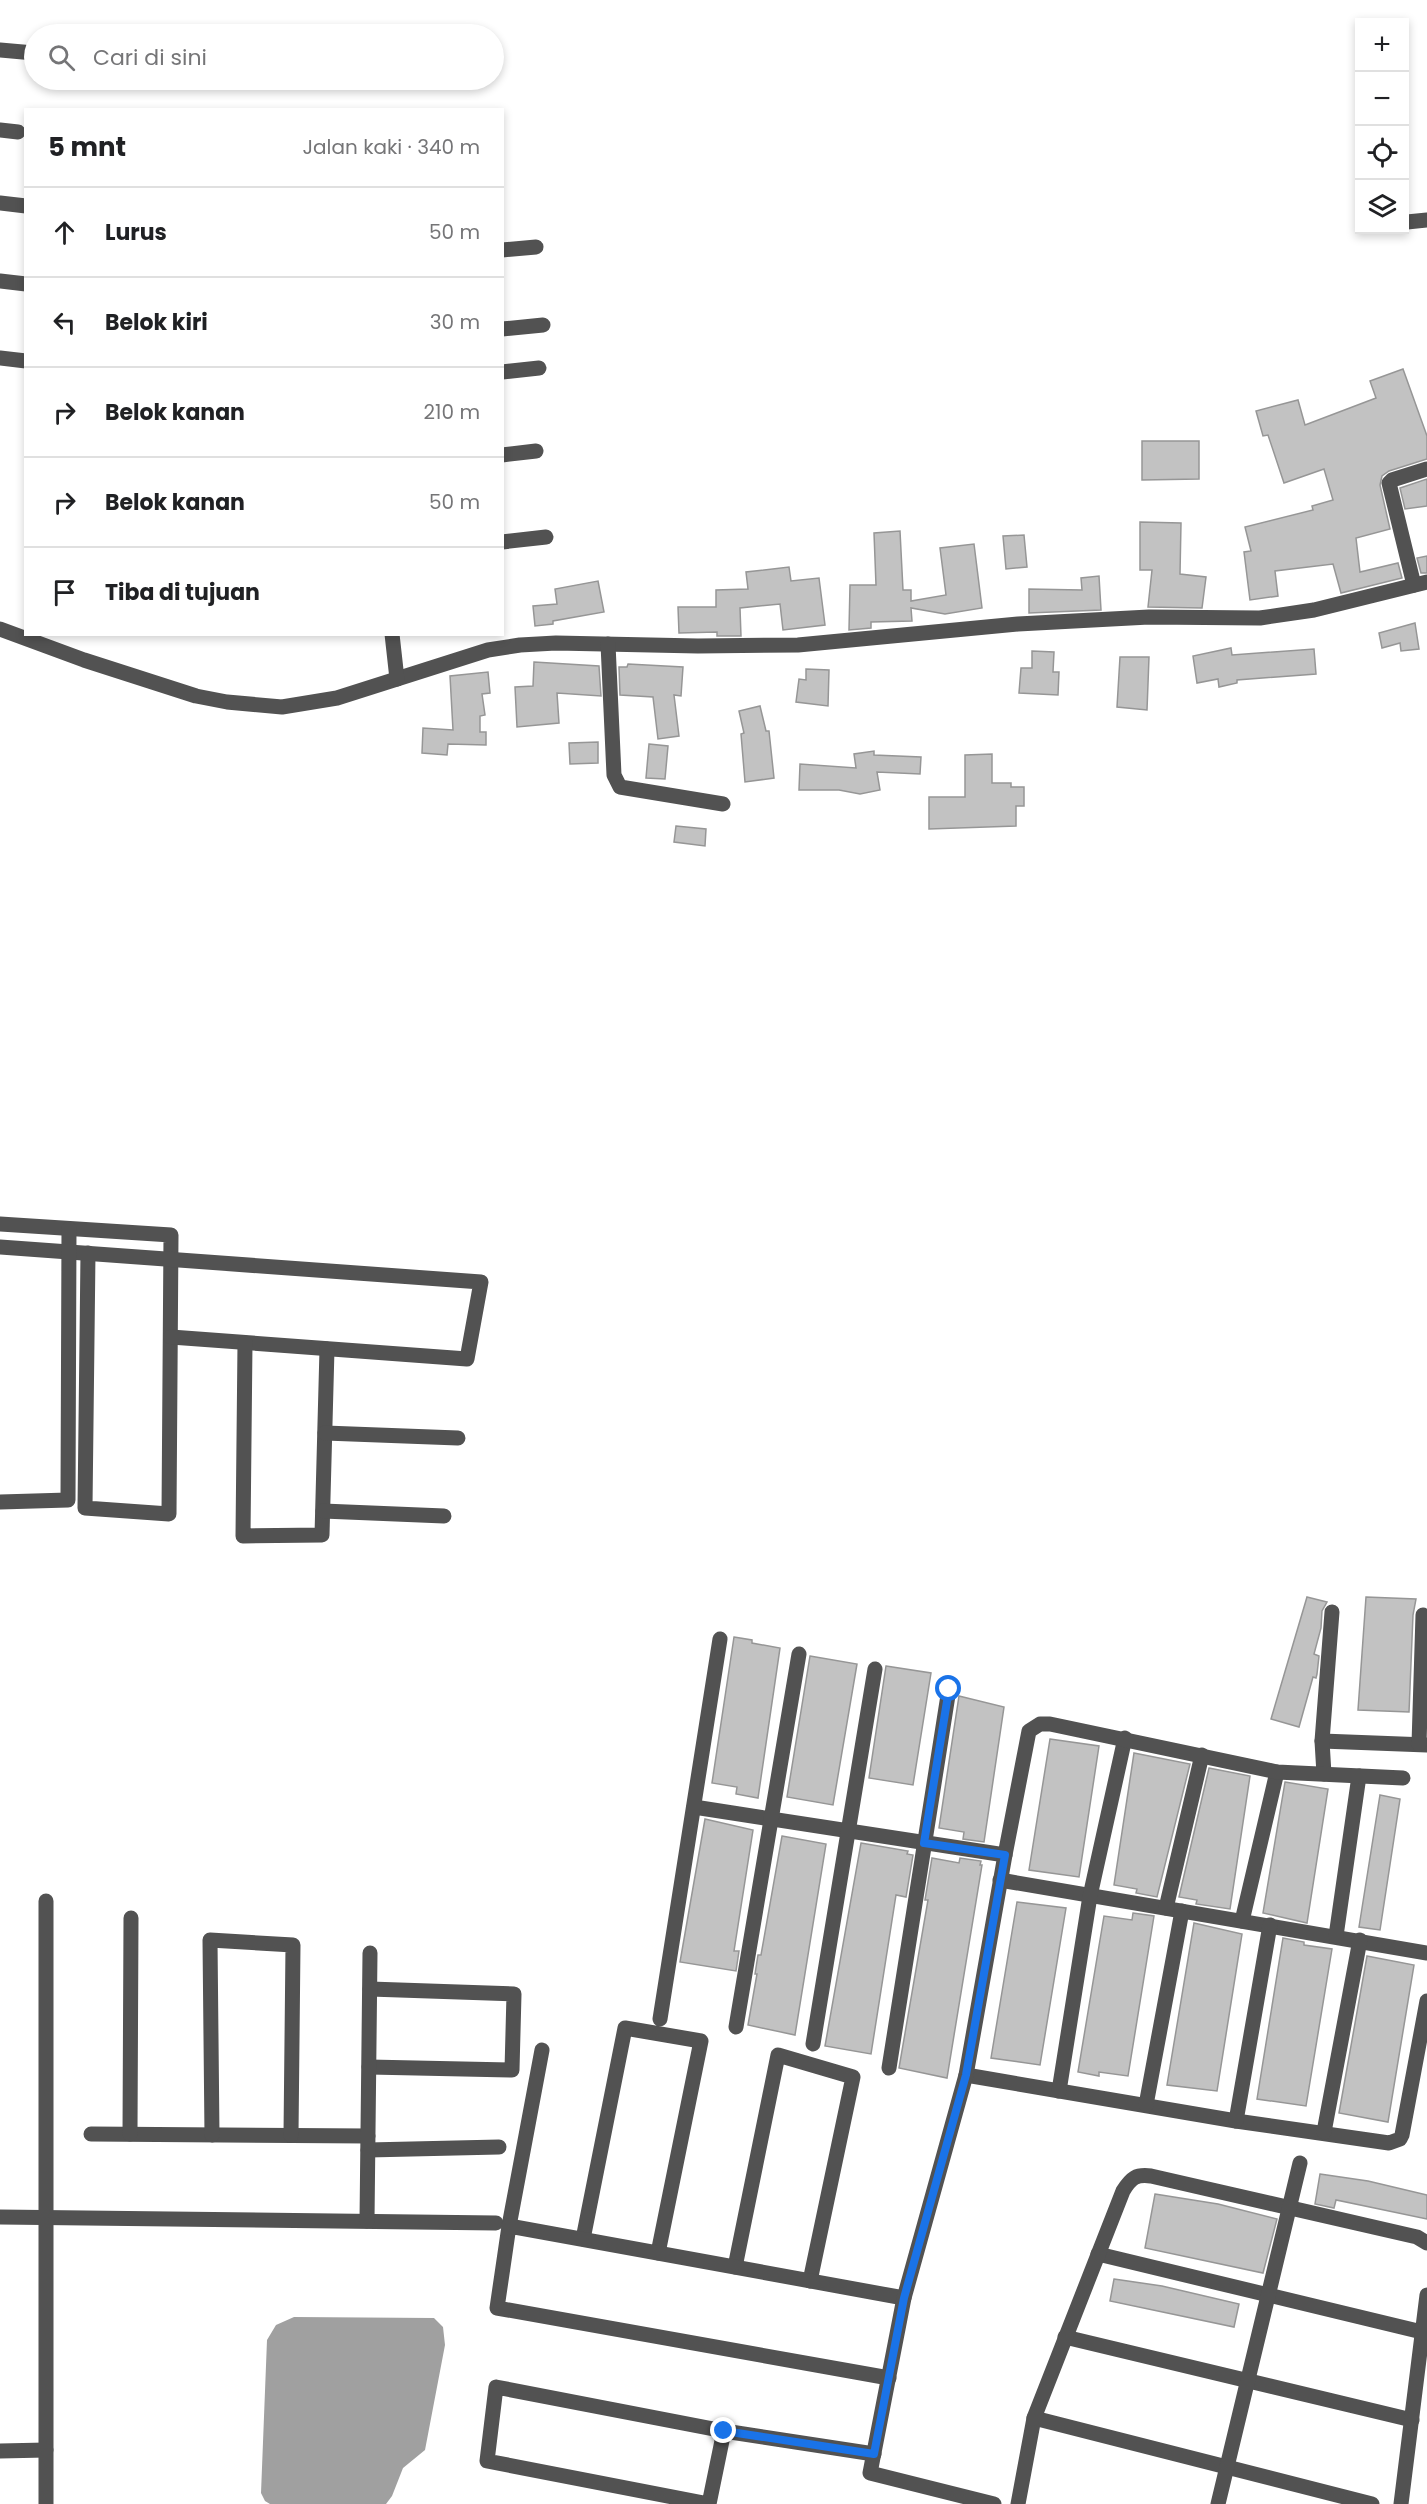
<!DOCTYPE html>
<html lang="id">
<meta charset="utf-8">
<style>
body{margin:0;font-family:Poppins,sans-serif;background:#f6f6f6;color:#202124}
.controls{position:absolute;right:18px;top:18px;display:grid;overflow:hidden;border-radius:0px;box-shadow:0 3px 9px #0003}
.controls button{width:54px;height:54px;display:grid;place-items:center;padding:0;border:0;border-bottom:2px solid #e0e0e0;background:#fff;color:#202124;font:30px sans-serif}
.stop{position:absolute;width:18px;height:18px;margin:-14px;border:4px solid #1a73e8;border-radius:50%;background:#fff}
.stop.end{background:#1a73e8;border-color:#fff;box-shadow:0 2px 6px #0008}
.list{margin:0;padding:0;list-style:none}
h2{display:flex;justify-content:space-between;align-items:center;height:78px;margin:0;padding:0 24px;font-size:26px}
h2 small{font-size:20px;font-weight:400;color:#757577}
.list li{display:grid;grid-template-columns:39px 1fr auto;gap:18px;align-items:center;box-sizing:border-box;height:90px;padding:0 24px;border-top:2px solid #e0e0e0}
.list b{display:block;font-size:22px;white-space:nowrap}
.list em{font-size:20px;font-style:normal;color:#757577}
.icon{flex:none;width:33px;height:33px;fill:none;stroke:currentColor;stroke-width:2;stroke-linecap:round;stroke-linejoin:round}
.map{position:relative;flex:none;width:1427px;height:2504px;overflow:hidden}
.search{position:absolute;background:#fff;box-shadow:0 3px 9px #0003;left:24px;top:24px;width:480px;height:66px;display:flex;align-items:center;gap:15px;box-sizing:border-box;padding:0 21px;border-radius:33px;color:#757577;font-size:22px}
.panel{position:absolute;background:#fff;box-shadow:0 3px 9px #0003;left:24px;top:108px;width:480px;height:528px;border-radius:0px}
.map>svg:first-child{display:block}
.water{fill:#a0a0a0}
.building{fill:#c2c2c2;stroke:#969696;stroke-width:1.5}
.lines{fill:none;stroke-linecap:round;stroke-linejoin:round}
.minor{stroke:#525252;stroke-width:15}
.route{stroke:#1a73e8;stroke-width:8}
</style>
<div class="map">
<svg width="1427" height="2504" viewBox="0 0 1427 2504">
<rect width="100%" height="100%" fill="#fff"/>
<path class="water" d="M294,2317L434,2318L443,2327L445,2345L425,2450L403,2468L392,2496L386,2504H270L265,2501L261,2493L267,2340L276,2325Z"/>
<g class="building">
<path d="M1403,369L1427,436V459L1389,471L1382,476L1380,485L1390,529L1356,538L1360,572L1398,563L1402,578L1341,593L1333,564L1275,571L1278,596L1250,600L1244,552L1251,551L1245,527L1313,510L1312,506L1333,500L1324,469L1284,483L1268,435L1263,436L1256,411L1298,400L1305,425L1376,398L1370,381Z"/>
<path d="M1142,441H1199V479L1142,480Z"/>
<path d="M1427,479V506L1405,509L1400,488Z"/>
<path d="M1140,522L1181,523L1180,574L1206,577L1202,608L1148,607L1152,570H1140Z"/>
<path d="M900,531L903,590H911V601L946,595L940,548L974,544L982,608L945,614L911,608L912,621L871,622V628L849,630L850,585H876L874,533Z"/>
<path d="M1024,535L1027,567L1006,569L1003,536Z"/>
<path d="M1427,556V573H1421L1417,558Z"/>
<path d="M789,567L791,581L819,578L825,625L783,630L780,604L740,608L741,636H717V632L679,633L678,607H716V590L748,589L746,572Z"/>
<path d="M1099,576L1101,610L1029,613V589L1082,590L1081,578Z"/>
<path d="M598,581L604,612L553,621V624L535,626L533,606L557,604L555,589Z"/>
<path d="M1415,623L1419,649L1401,651L1400,643L1382,648L1379,633Z"/>
<path d="M1231,648L1232,655L1314,649L1316,674L1237,680V683L1219,687L1218,679L1197,683L1193,656Z"/>
<path d="M1032,651L1054,652L1053,672H1059L1058,695L1019,693L1021,668H1032Z"/>
<path d="M1120,657H1149L1147,710L1117,707Z"/>
<path d="M534,662L599,666L601,696L557,693L559,723L517,727L515,687L533,686Z"/>
<path d="M628,664L683,667L681,696L674,695L679,736L658,739L653,697L620,695L619,667H627Z"/>
<path d="M806,669L829,670L828,706L796,702L799,679L806,680Z"/>
<path d="M488,672L490,693L482,694L485,715L480,716V732H486V745L448,744L447,755L422,753L423,728L453,730L450,676Z"/>
<path d="M760,706L766,731H769L774,778L745,782L741,734L744,733L739,711Z"/>
<path d="M598,742V763L570,764L569,743Z"/>
<path d="M649,744L668,746L665,779L646,778Z"/>
<path d="M874,751V755L921,757L920,774L877,772L880,790L860,794L839,790H799L800,764L856,768L854,754Z"/>
<path d="M992,754V783H1011V787H1024V806H1016V826L929,829V797H965V755Z"/>
<path d="M676,826L706,829L705,846L674,842Z"/>
<path d="M1307,1597L1327,1602L1322,1611L1321,1628L1314,1654L1319,1656L1317,1674L1316,1678L1313,1677L1299,1727L1271,1719Z"/>
<path d="M1366,1597L1416,1599L1413,1615L1409,1712L1358,1710Z"/>
<path d="M734,1637L752,1640V1643L780,1648L758,1798L736,1794L737,1787L712,1783Z"/>
<path d="M810,1656L857,1664L833,1805L787,1797Z"/>
<path d="M886,1666L931,1673L913,1785L869,1778Z"/>
<path d="M959,1696L1004,1707L984,1842L963,1839L964,1832L939,1828Z"/>
<path d="M1050,1739L1099,1746L1079,1877L1029,1870Z"/>
<path d="M1134,1753L1190,1764L1157,1897L1136,1893L1137,1889L1114,1885Z"/>
<path d="M1209,1768L1250,1776L1230,1909L1196,1904L1197,1900L1179,1897Z"/>
<path d="M1285,1782L1328,1789L1307,1923L1263,1913Z"/>
<path d="M1380,1795L1400,1799L1380,1930L1359,1927Z"/>
<path d="M705,1819L753,1830L734,1951H739L736,1971L680,1962Z"/>
<path d="M782,1836L826,1844L795,2035L748,2025L757,1974H755L758,1955H761Z"/>
<path d="M861,1843L908,1851L907,1854L913,1855L906,1897L896,1895L871,2054L825,2046Z"/>
<path d="M932,1858L959,1863L960,1858L981,1861L980,1865H982L947,2078L899,2068L928,1900H925Z"/>
<path d="M1017,1902L1066,1908L1040,2065L991,2058Z"/>
<path d="M1133,1913L1154,1916L1128,2076L1099,2072V2076L1078,2072L1104,1916L1132,1920Z"/>
<path d="M1194,1923L1242,1934L1217,2091L1167,2085Z"/>
<path d="M1283,1938L1304,1942V1945L1332,1949L1306,2106L1257,2099Z"/>
<path d="M1367,1956L1414,1965L1388,2122L1339,2113Z"/>
<path d="M1320,2174L1368,2181L1427,2195V2219L1336,2200L1334,2208L1315,2204Z"/>
<path d="M1155,2194L1218,2204L1277,2219L1263,2273L1145,2248Z"/>
<path d="M1114,2279L1162,2286L1239,2304L1234,2327L1110,2301Z"/>
</g>
<g class="lines">
<g class="minor">
<path d="M0,50L34,53"/>
<path d="M0,130L18,132"/>
<path d="M0,203L26,206"/>
<path d="M1407,222L1427,220"/>
<path d="M502,250L536,247"/>
<path d="M0,281L26,284"/>
<path d="M502,329L543,325"/>
<path d="M0,358L26,361"/>
<path d="M502,372L539,368"/>
<path d="M502,455L536,451"/>
<path d="M502,542L546,537"/>
<path d="M1414,585L1389,483L1392,480L1427,469"/>
<path d="M0,629L84,660L196,696L227,702L282,707L337,698L488,650L520,645L556,643L698,646L798,645L1018,624L1149,617L1260,618L1314,610L1427,582"/>
<path d="M392,634L397,679"/>
<path d="M608,644L614,775L620,787L723,804"/>
<path d="M0,1224L171,1235L169,1514L85,1508L88,1253"/>
<path d="M0,1247L481,1282L467,1359L171,1337"/>
<path d="M245,1343L243,1536L322,1535L327,1349"/>
<path d="M325,1433L458,1438"/>
<path d="M0,1502L68,1500L69,1229"/>
<path d="M323,1511L444,1516"/>
<path d="M1322,1741L1427,1745"/>
<path d="M1419,1744L1423,1615"/>
<path d="M1324,1774L1322,1741L1332,1612"/>
<path d="M694,1807L1005,1855"/>
<path d="M1000,1880L1427,1953"/>
<path d="M1166,1908L1202,1755"/>
<path d="M1242,1921L1277,1772"/>
<path d="M1336,1936L1359,1776"/>
<path d="M660,2019L720,1639"/>
<path d="M736,2027L799,1654"/>
<path d="M813,2044L875,1669"/>
<path d="M369,2067L512,2070L514,1994L370,1989"/>
<path d="M889,2068L949,1689"/>
<path d="M966,2075L1236,2121L1389,2143L1400,2139L1402,2135L1427,2001"/>
<path d="M1059,2091L1090,1896L1125,1738"/>
<path d="M1146,2105L1182,1911"/>
<path d="M1236,2121L1270,1925"/>
<path d="M1324,2132L1360,1940"/>
<path d="M91,2134L368,2136"/>
<path d="M130,2134L131,1918"/>
<path d="M212,2135L210,1940L293,1945L291,2135"/>
<path d="M368,2150L499,2147"/>
<path d="M0,2217L496,2223"/>
<path d="M367,2221L370,1953"/>
<path d="M509,2226L542,2050"/>
<path d="M583,2239L625,2028L701,2041L658,2253"/>
<path d="M1098,2254L1422,2332"/>
<path d="M735,2267L778,2055L853,2077L810,2281"/>
<path d="M1065,2337L1412,2420"/>
<path d="M889,2378L497,2308L509,2226L904,2298"/>
<path d="M1034,2418L1372,2504"/>
<path d="M724,2431L709,2504L487,2461L496,2387L724,2431L874,2454"/>
<path d="M0,2451L46,2450"/>
<path d="M46,2504V1901"/>
<path d="M994,2504L870,2473L904,2298L966,2075L1005,1855L1029,1731L1040,1724H1050L1277,1772L1403,1778"/>
<path d="M1018,2504L1034,2418L1123,2191C1131,2178 1136,2174 1151,2176L1417,2237L1427,2243"/>
<path d="M1218,2504L1300,2163"/>
<path d="M1401,2504L1427,2295"/>
</g>
</g>
<g class="lines">
<path class="route" d="M724,2431L874,2454L904,2298L966,2075L1005,1855L924,1843L949,1689"/>
</g>
</svg>
<div class="controls">
<button>+</button>
<button>−</button>
<button><svg class="icon" aria-label="locate" viewBox="0 0 24 24"><circle cx="12" cy="12" r="6"/><path d="M12 2v4M12 18v4M2 12h4M18 12h4"/></svg></button>
<button><svg class="icon" aria-label="layers" viewBox="0 0 24 24"><path d="M12 4l9 5-9 5-9-5zM3 14l9 5 9-5"/></svg></button>
</div>
<div class="stop" style="left:949px;top:1689px"></div>
<div class="stop end" style="left:724px;top:2431px"></div>
<div class="search"><svg class="icon" aria-label="search" viewBox="0 0 24 24"><circle cx="10" cy="10" r="6"/><path d="M15 15l6 6"/></svg>Cari di sini</div>
<section class="panel">
<h2>5 mnt<small>Jalan kaki · 340 m</small></h2>
<ul class="list">
<li><svg class="icon" aria-label="ahead" viewBox="0 0 24 24"><path d="M12 20V5M6 11l6-6 6 6"/></svg><div><b>Lurus</b></div><em>50 m</em></li>
<li><svg class="icon" aria-label="left" viewBox="0 0 24 24"><path d="M17 20v-9H6M10 6l-5 5 5 5"/></svg><div><b>Belok kiri</b></div><em>30 m</em></li>
<li><svg class="icon" aria-label="right" viewBox="0 0 24 24"><path d="M7 20v-9h11M14 6l5 5-5 5"/></svg><div><b>Belok kanan</b></div><em>210 m</em></li>
<li><svg class="icon" aria-label="right" viewBox="0 0 24 24"><path d="M7 20v-9h11M14 6l5 5-5 5"/></svg><div><b>Belok kanan</b></div><em>50 m</em></li>
<li><svg class="icon" aria-label="arrive" viewBox="0 0 24 24"><path d="M6 21V4h12l-3 4 3 4H6"/></svg><div><b>Tiba di tujuan</b></div></li>
</ul>
</section>
</div>
